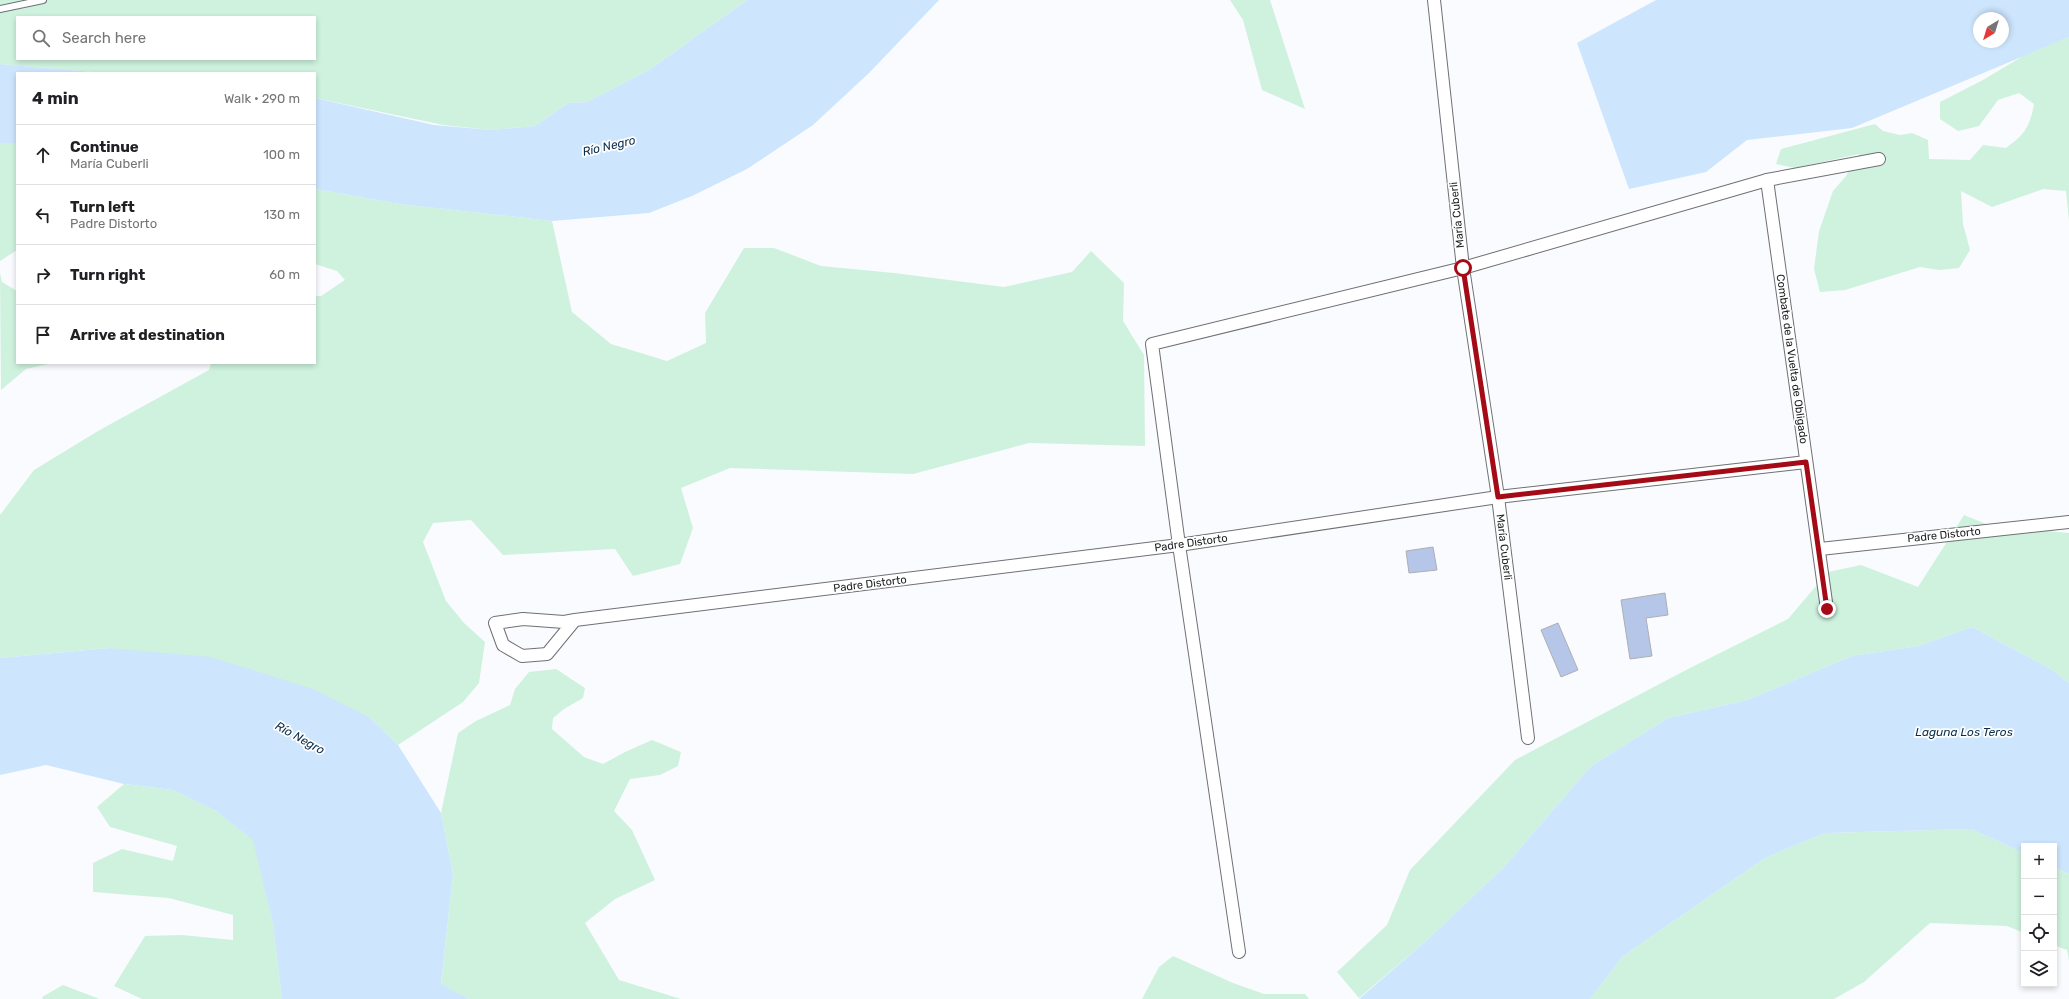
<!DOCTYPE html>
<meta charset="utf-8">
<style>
body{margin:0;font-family:Rubik,sans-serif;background:#f6f6f6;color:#202124}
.controls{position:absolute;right:12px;bottom:12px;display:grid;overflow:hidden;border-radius:0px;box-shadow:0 2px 6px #0003}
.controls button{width:36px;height:36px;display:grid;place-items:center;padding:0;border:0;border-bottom:1px solid #e0e0e0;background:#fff;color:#202124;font:20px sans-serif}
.compass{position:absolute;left:1973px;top:12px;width:36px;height:36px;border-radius:50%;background:#fff;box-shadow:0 2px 6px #0003;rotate:218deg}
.stop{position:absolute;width:12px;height:12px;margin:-9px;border:3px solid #a40b16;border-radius:50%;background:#fff}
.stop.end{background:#a40b16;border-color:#fff;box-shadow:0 1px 4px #0008}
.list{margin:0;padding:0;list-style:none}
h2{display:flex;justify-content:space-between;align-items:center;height:52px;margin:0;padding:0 16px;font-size:17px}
h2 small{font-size:13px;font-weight:400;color:#757577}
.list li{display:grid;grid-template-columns:26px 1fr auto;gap:12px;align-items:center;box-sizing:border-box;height:60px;padding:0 16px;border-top:1px solid #e0e0e0}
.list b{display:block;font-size:15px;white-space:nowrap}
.list p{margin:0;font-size:13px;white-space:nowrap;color:#757577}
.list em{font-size:13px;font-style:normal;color:#757577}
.icon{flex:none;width:22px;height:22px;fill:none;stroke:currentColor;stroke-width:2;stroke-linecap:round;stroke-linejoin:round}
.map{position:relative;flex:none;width:2069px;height:999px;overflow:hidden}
.search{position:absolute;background:#fff;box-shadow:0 2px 6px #0003;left:16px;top:16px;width:300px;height:44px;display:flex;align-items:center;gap:10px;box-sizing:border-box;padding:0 14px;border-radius:0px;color:#757577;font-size:15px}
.panel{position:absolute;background:#fff;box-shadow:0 2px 6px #0003;left:16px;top:72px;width:300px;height:292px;border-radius:0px}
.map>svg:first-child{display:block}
.green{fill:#cef2de;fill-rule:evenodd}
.water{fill:#cde5fd;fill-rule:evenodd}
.building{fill:#b6c6e9;stroke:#adafb1}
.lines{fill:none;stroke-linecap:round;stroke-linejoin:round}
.service-casing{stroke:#6f7073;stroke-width:8}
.minor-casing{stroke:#6f7073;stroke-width:14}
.service{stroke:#fff;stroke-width:6}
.minor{stroke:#fff;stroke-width:12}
.route{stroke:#a40b16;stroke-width:5}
.labels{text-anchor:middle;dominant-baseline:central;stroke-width:3.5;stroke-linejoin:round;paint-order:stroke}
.street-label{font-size:11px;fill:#1d1e1f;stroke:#fff}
.water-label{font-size:12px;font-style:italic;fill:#0b2e4b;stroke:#fff}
</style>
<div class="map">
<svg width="2069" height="999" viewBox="0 0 2069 999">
<rect width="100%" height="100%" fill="#fafbfe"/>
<g class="green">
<path d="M0,0H747L649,70L587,102L568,103L535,126L491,130L443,125L315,98V73H106L0,64ZM17,17H315V59H17Z"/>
<path d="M1230,0H1270L1305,109L1262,90L1243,20Z"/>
<path d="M2069,37V221L2066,191L2043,189L1992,207L1961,191L1963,224L1970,250L1959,268L1939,270L1920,267L1845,290L1820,292L1814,269L1819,231L1833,191L1846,176L1859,154L1795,168L1776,164L1781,149L1875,124L1883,131L1900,135L1912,133L1928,140L1929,159L1970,160L1983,145L2006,148C2024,135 2030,127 2034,104L2019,93L1998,100L1979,126L1958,131L1940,119V102L1983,80L2023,56Z"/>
<path d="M0,143H17V250L0,261Z"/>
<path d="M315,189L399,204L552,221L572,312L611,344L667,361L706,343L705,313L744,248H774L821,266L894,273L1004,287L1072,272L1091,251L1124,283L1123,321L1144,355L1145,446L1029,443L913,474L730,468L681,488L693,528L680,564L633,576L615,549L503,555L471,520L433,523L423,542L446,601L464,623L485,642L479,683L463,702L398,745L369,717L109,648L0,658V515L34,470L98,431L209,370L211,363H315V296H321L345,280L337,271L315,264Z"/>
<path d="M0,273L2,282L17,291V363H53L26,369L1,390Z"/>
<path d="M1964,515L2008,533L2036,530L2069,533V683L2051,669L1972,627L1918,646L1852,656L1747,700L1668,718L1591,766L1504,867L1426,941L1359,998L1337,972L1387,925L1410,870L1515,760L1688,669L1788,619L1828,572L1861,565L1918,587Z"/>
<path d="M556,669L585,688L583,698L564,709L553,718L552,729L584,757L603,764L625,752L652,740L681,752L678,766L660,775L630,779L614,811L632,830L655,880L615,899L585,923L619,980L681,999H469L441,985L453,874L441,813L458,733L476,721L510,705L515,689L529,672Z"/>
<path d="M124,784L173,790L216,811L254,840L273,924L282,999H142L114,986L145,936L182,935L233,940V915L169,898L93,892V863L122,849L173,861L177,846L110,827L97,807Z"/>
<path d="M1971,829L2024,853V933L2007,926L1930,923L1864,982L1834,999H1590L1622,957L1765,858L1825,833Z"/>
<path d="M2054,867L2069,874V961L2067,950L2054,945Z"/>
<path d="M1173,956L1233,983L1264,994H1305L1309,999H1142L1159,967Z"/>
<path d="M63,985L97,998L99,999H43L42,997Z"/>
</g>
<g class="water">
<path d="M747,0H939L869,73L813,125L747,169L692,196L649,213L552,221L399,204L315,189V98L434,125L491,130L535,126L568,103L587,102L649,70Z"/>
<path d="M1656,0H2069V37L1852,128L1747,140L1706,172L1629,189L1577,43ZM1979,18H2003V42H1979Z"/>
<path d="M0,64L106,73H17V143H0Z"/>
<path d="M1972,627L2051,669L2069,683V874L2054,867V846H2024V853L1971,829L1825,833L1765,858L1622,957L1590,999H1359L1426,941L1504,867L1591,766L1668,718L1747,700L1852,656L1918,646Z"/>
<path d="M109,648L211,657L313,689L369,717L398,745L441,813L453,874L441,984L469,999H282L273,924L253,840L216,811L173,790L124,784L46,765L0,775V658Z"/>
</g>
<g class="building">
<path d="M1433,547L1437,570L1409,573L1406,551Z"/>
<path d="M1665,593L1668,615L1646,618L1652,656L1630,659L1621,600Z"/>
<path d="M1558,623L1578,670L1561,677L1541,630Z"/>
</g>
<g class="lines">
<defs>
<path id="service" d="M0,9L43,0"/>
<g id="minor">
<path d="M1434,0L1463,268L1498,497L1528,738"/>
<path d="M1767,180L1827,609"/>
<path d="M1820,549L2069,522"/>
<path d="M575,620L547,654L522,656L503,645L495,623L523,619L564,622L575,620L1179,545L1498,497L1806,462"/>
<path d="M1239,952L1179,545L1152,344L1463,268L1767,180L1879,159"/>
</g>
</defs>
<use href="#service" class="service-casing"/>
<use href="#minor" class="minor-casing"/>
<use href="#service" class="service"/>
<use href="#minor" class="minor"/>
</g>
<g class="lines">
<path class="route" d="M1463,268L1498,497L1806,462L1827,609"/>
</g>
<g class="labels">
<g class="street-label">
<text transform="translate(1457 215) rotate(-96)">María Cuberli</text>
<text transform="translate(1792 359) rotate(82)">Combate de la Vuelta de Obligado</text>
<text transform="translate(1944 535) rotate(-6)">Padre Distorto</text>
<text transform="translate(1191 543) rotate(-8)">Padre Distorto</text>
<text transform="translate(1504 547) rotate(83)">María Cuberli</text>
<text transform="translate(870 584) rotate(-7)">Padre Distorto</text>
</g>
<g class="water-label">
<text transform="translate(609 146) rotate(-13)">Río Negro</text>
<text x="1964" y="732">Laguna Los Teros</text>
<text transform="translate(300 738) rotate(29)">Río Negro</text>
</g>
</g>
</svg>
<div class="controls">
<button>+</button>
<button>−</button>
<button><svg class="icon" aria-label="locate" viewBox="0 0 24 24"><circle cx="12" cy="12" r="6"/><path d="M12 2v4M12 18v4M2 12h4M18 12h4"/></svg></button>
<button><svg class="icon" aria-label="layers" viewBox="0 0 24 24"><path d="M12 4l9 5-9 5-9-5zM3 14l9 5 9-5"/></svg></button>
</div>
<svg class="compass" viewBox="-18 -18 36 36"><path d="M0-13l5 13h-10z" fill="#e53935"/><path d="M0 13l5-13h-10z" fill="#757577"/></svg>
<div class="stop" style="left:1463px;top:268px"></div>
<div class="stop end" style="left:1827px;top:609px"></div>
<div class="search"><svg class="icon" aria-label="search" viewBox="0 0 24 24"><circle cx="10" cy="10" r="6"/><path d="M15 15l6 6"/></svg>Search here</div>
<section class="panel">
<h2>4 min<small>Walk · 290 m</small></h2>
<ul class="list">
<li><svg class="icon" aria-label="ahead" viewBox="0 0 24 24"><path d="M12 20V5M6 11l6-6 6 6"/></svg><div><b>Continue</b><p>María Cuberli</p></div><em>100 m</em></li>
<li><svg class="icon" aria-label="left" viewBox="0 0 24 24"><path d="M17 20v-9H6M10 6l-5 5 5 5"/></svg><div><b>Turn left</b><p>Padre Distorto</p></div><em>130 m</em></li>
<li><svg class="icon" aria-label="right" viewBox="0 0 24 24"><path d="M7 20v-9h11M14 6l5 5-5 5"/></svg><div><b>Turn right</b></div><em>60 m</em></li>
<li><svg class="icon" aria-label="arrive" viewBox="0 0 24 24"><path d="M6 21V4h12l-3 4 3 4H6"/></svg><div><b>Arrive at destination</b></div></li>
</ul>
</section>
</div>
